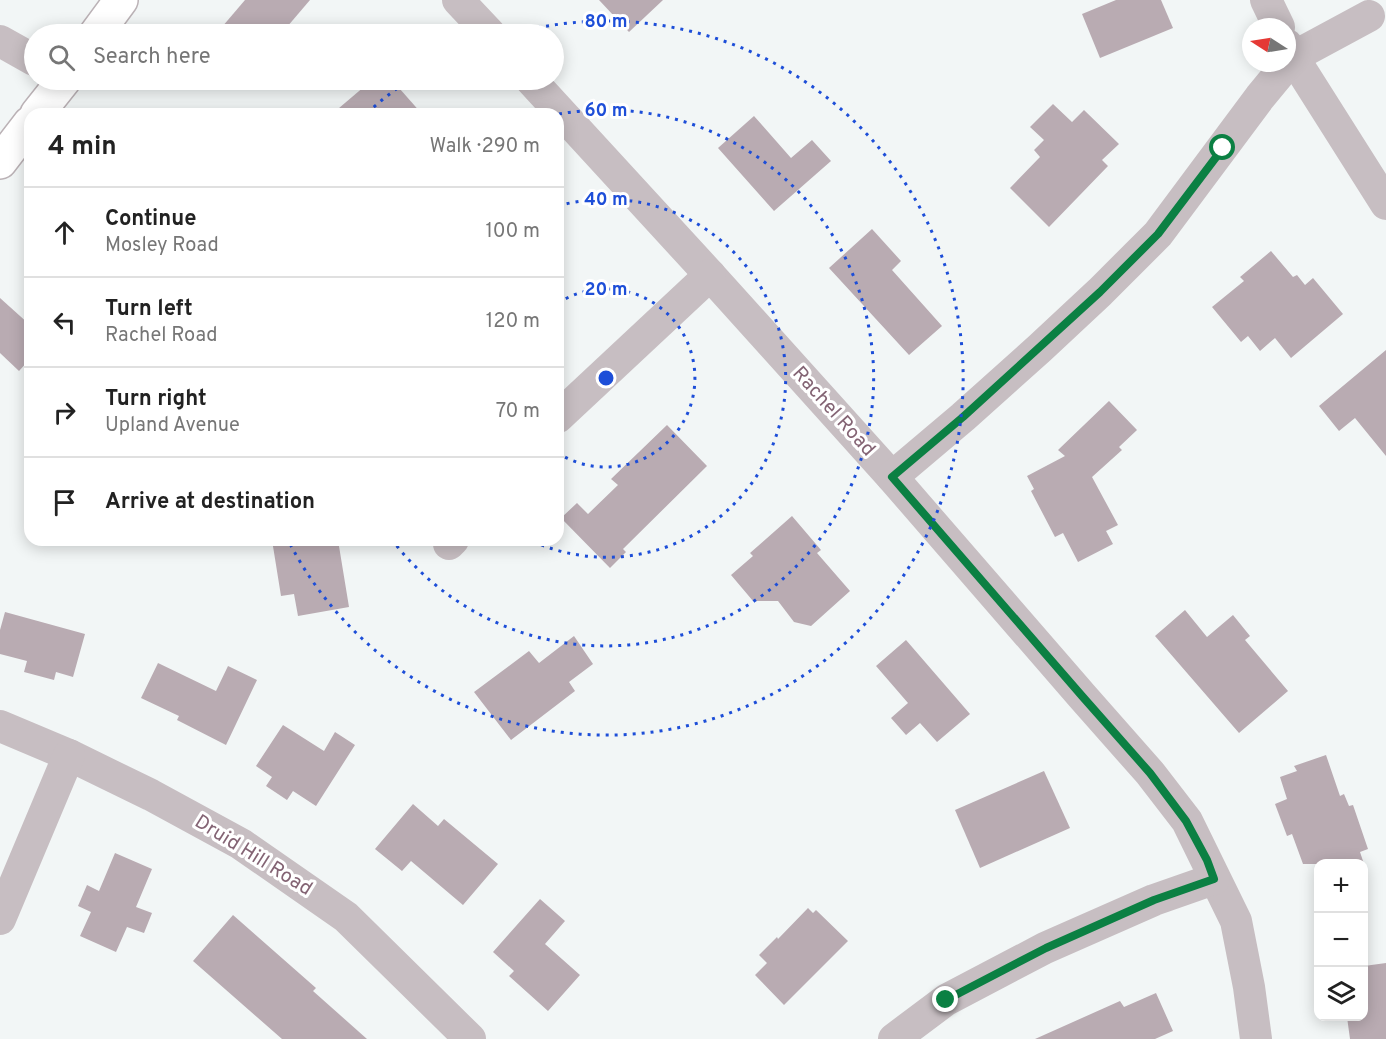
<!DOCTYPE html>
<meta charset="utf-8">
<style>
body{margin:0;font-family:Overpass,sans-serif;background:#f2f2f2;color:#222}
.controls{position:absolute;right:18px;bottom:18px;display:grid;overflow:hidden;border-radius:12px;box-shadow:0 3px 15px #0003}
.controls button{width:54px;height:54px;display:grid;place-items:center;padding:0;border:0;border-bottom:2px solid #e0e0e0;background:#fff;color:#222;font:30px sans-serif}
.compass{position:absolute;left:1242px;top:18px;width:54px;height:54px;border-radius:50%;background:#fff;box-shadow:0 3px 15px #0003;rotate:282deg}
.stop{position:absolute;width:18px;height:18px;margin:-14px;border:4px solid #0b8043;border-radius:50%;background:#fff}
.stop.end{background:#0b8043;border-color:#fff;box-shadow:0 2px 6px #0008}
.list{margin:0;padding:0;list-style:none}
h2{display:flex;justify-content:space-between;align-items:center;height:78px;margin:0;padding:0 24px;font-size:26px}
h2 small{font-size:20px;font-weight:400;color:#767676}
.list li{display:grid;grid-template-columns:39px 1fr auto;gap:18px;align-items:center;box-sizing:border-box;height:90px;padding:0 24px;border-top:2px solid #e0e0e0}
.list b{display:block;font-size:22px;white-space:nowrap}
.list p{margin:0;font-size:20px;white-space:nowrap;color:#767676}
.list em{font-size:20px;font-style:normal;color:#767676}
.icon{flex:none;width:33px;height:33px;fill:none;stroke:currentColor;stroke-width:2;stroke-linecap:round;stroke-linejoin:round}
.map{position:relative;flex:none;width:1386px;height:1039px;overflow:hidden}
.search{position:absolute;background:#fff;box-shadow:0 3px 15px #0003;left:24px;top:24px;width:540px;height:66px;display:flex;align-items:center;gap:15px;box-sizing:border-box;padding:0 21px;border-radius:33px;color:#767676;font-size:22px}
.panel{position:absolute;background:#fff;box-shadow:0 3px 15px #0003;left:24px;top:108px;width:540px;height:438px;border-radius:18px}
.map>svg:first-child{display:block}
.building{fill:#b9abb2}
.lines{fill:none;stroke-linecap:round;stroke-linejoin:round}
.major-casing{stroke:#bbb2b6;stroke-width:36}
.minor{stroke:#c7bec2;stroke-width:32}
.major{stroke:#fff;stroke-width:33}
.route{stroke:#0b8043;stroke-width:8}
.ring{fill:none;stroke:#1d4ed8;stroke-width:3;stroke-dasharray:3 6}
.labels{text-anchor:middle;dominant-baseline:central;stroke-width:6;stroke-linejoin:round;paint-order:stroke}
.street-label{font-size:20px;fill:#846474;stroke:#fff}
.centre{fill:#1d4ed8;stroke:#fff;stroke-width:3}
.ring-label{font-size:18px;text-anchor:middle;font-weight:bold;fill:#1d4ed8;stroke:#fff;stroke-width:6;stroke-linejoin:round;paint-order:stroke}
</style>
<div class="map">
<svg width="1386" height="1039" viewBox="0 0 1386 1039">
<rect width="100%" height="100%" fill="#f2f6f6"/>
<g class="building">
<path d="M245,0H310L281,34H216Z"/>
<path d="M599,0H663L629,32Z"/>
<path d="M1116,0H1161L1173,28L1100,58L1082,14Z"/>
<path d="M372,80H392L422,114H332Z"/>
<path d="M1053,104L1072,122L1084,110L1119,144L1102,160L1108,166L1049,227L1010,188L1040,157L1034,150L1044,140L1030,127Z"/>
<path d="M754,116L791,158L812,140L831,161L774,211L718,148Z"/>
<path d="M872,229L901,261L892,270L942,326L909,355L829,268Z"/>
<path d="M1271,251L1293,277L1297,275L1305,285L1313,278L1343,314L1291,358L1275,338L1260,351L1248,336L1241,342L1212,307L1244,281L1240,277Z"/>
<path d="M0,298L30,325V359L19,371L0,353Z"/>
<path d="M1386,350V456L1355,418L1339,431L1319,406Z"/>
<path d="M1109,401L1137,430L1119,447L1122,450L1092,477L1118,525L1106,531L1113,544L1078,562L1063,533L1055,537L1031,491L1034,489L1027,476L1065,456L1058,450Z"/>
<path d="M667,425L707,466L623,549L626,552L610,568L561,518L577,503L588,514L618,485L611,479Z"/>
<path d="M792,516L821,550L817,553L850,591L811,626L794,622L778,601H753L731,575L753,556L750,553Z"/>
<path d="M272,540H338L349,607L298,616L294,594L281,596Z"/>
<path d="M1185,610L1207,637L1233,615L1250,636L1245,640L1288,691L1239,733L1155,636Z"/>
<path d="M5,612L85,634L73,677L56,672L54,680L24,672L27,661L0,654V630Z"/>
<path d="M574,636L593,664L569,682L575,691L511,740L474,692L529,651L539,663Z"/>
<path d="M906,640L970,714L937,742L920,723L906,735L891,718L908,703L876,666Z"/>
<path d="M158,663L216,691L228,666L257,680L226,745L177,720L179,716L141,698Z"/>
<path d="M283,725L324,751L335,732L355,745L316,806L293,791L287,800L266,786L272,777L256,766Z"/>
<path d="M1326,755L1340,796L1344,794L1349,806L1353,805L1368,849L1360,852L1364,864H1303L1292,834L1287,836L1275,804L1287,799L1280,777L1297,771L1294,766Z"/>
<path d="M1044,771L1070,828L980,868L955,810Z"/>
<path d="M413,804L438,826L444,819L498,864L463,905L411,861L402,871L375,849Z"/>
<path d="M115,853L152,869L136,907L152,913L144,933L127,927L116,952L80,936L91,912L78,906L87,885L99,891Z"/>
<path d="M540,899L565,921L545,944L580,975L548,1011L509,976L514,971L493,952Z"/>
<path d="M808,908L813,913L816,910L848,941L784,1005L755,975L767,963L759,955L777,937L778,939Z"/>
<path d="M233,915L316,988L313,991L367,1039H282L193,961Z"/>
<path d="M1386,963V1039H1350L1347,1017H1364V966Z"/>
<path d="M1156,993L1173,1031L1155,1039H1035L1120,1001L1124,1007Z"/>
</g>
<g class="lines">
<defs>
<g id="major">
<path d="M96,34L121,0"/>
<path d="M37,114L64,80"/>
<path d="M0,162L30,123"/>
</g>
</defs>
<use href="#major" class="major-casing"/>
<g class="minor">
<path d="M458,0L490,34"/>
<path d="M1266,0L1279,27"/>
<path d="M0,41L34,60"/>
<path d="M1287,45L1293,57L1386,204"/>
<path d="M531,80L710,275L892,477L1082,696L1150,773L1187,821L1236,921L1249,987L1256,1039"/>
<path d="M558,417L710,275"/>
<path d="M892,477L963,417L1040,348L1100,292L1158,234L1260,97L1293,57L1369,16"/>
<path d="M449,544L453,540"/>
<path d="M0,726L69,755L151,795L241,844L346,917L470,1039"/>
<path d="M0,919L69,755"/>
<path d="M894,1039L946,1000L1045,948L1154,900L1214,879"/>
</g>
<use href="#major" class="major"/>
</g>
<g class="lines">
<path class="route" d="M946,1000L1046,948L1154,900L1214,879L1207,860L1186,821L1150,773L1082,696L892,477L963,417L1100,292L1158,234L1223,148"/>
</g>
<g class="ring">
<path d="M558 303A89 89 0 1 1 558 453"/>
<path d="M558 206A179 179 0 1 1 530 540"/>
<path d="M559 114A268 268 0 1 1 393 541"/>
<path d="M367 113A357 357 0 0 1 409 80M511 34A357 357 0 1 1 288 540"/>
</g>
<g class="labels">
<g class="street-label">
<text transform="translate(833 412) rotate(48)">Rachel Road</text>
<text transform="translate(253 856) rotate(32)">Druid Hill Road</text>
</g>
</g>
<circle cx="606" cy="378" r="9" class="centre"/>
<g class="ring-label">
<text x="606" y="27">80 m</text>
<text x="606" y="116">60 m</text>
<text x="606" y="205">40 m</text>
<text x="606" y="295">20 m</text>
</g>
</svg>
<div class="controls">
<button>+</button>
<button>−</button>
<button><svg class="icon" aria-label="layers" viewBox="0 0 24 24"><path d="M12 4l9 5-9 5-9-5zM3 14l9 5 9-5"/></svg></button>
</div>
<svg class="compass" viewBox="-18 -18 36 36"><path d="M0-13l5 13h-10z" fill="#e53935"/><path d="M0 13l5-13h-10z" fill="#767676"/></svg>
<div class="stop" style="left:1223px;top:148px"></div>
<div class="stop end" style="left:946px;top:1000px"></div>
<div class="search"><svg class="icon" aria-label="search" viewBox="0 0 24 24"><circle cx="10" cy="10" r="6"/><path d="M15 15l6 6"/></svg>Search here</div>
<section class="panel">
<h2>4 min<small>Walk · 290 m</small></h2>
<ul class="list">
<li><svg class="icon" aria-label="ahead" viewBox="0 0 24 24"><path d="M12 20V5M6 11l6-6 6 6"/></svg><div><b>Continue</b><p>Mosley Road</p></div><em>100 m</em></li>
<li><svg class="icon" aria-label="left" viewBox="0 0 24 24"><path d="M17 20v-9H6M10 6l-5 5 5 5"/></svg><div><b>Turn left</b><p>Rachel Road</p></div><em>120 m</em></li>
<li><svg class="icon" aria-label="right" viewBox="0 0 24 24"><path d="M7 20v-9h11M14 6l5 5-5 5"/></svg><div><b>Turn right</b><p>Upland Avenue</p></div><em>70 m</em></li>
<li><svg class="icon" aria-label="arrive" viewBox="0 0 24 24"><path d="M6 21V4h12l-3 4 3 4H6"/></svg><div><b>Arrive at destination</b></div></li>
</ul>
</section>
</div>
